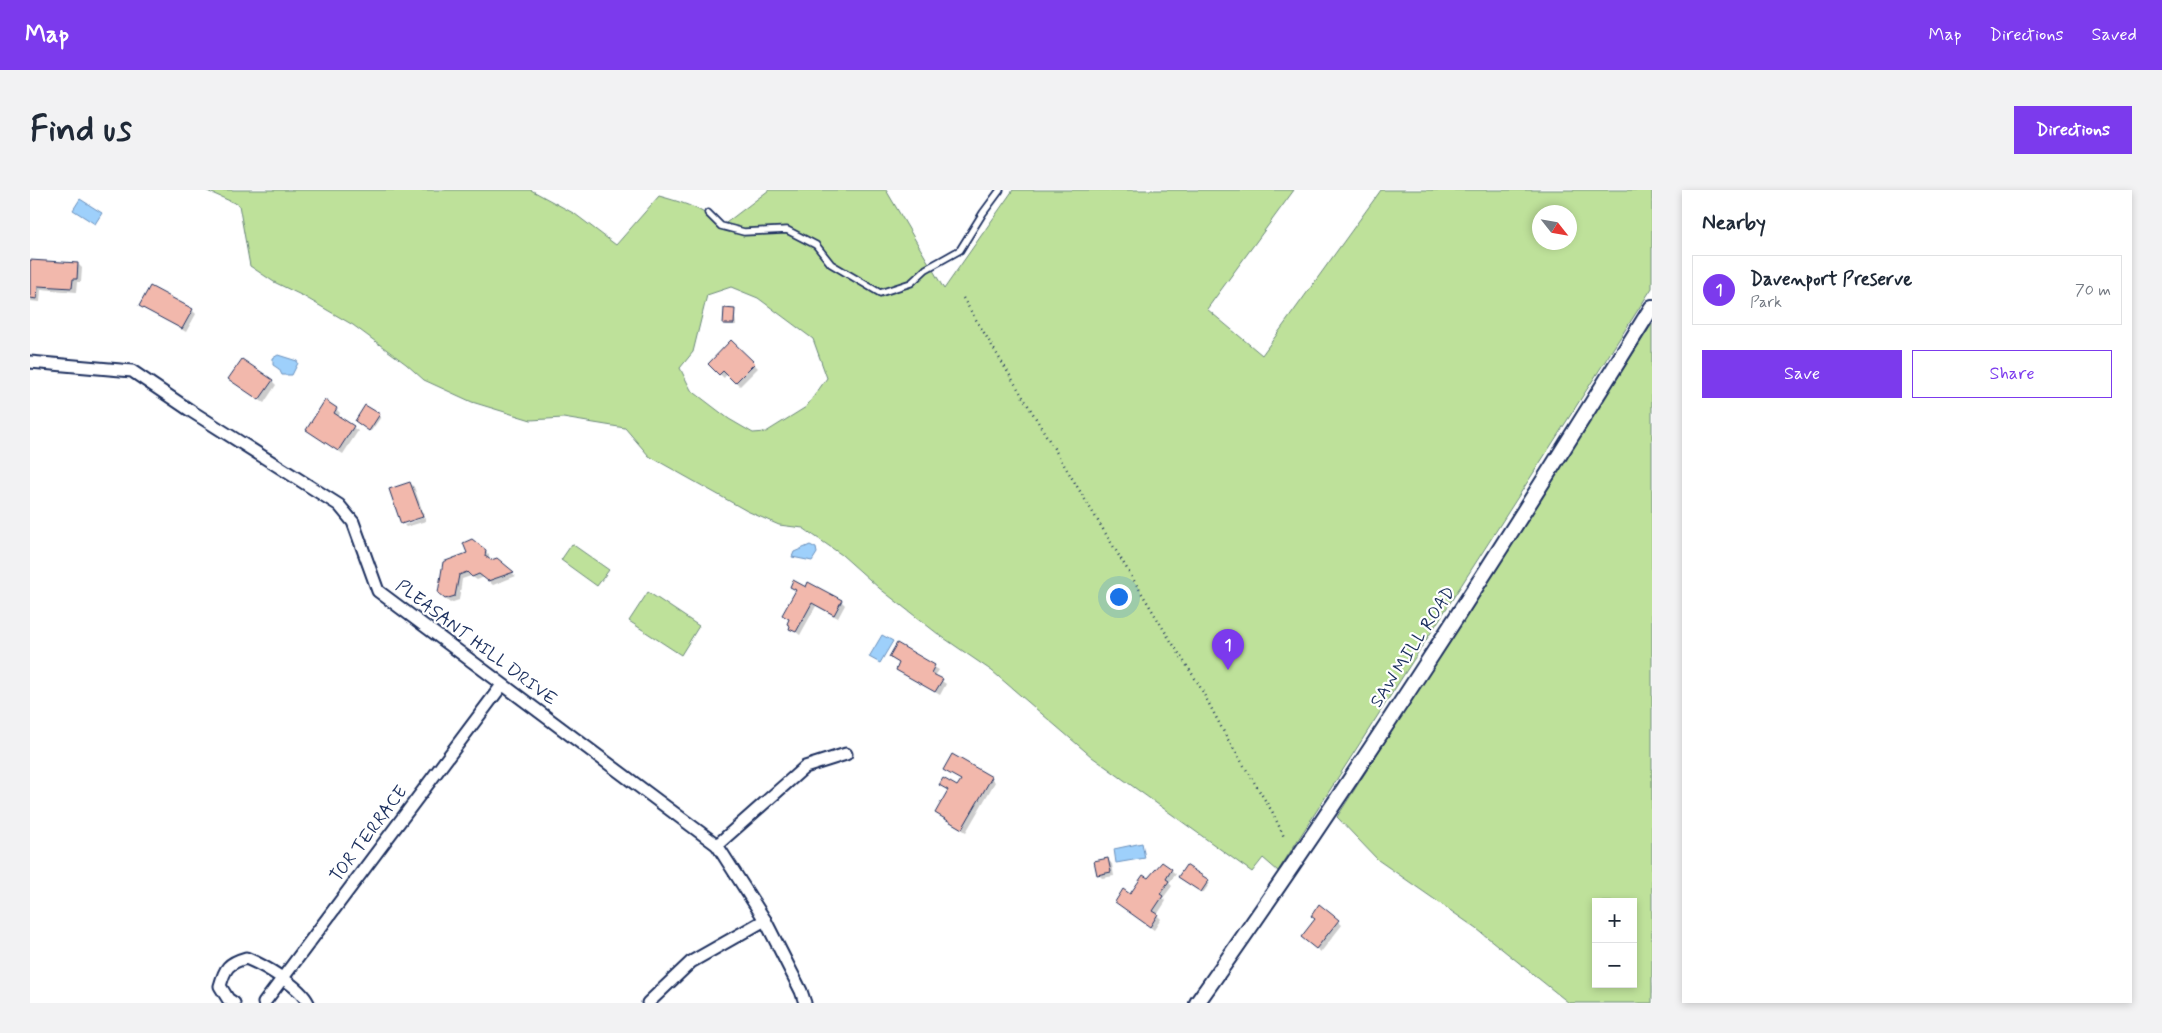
<!DOCTYPE html>
<meta charset="utf-8">
<style>
body{margin:0;font-family:Mynerve,sans-serif;background:#f2f2f3;color:#1f2937}
.controls{position:absolute;right:15px;bottom:15px;display:grid;overflow:hidden;border-radius:0px;box-shadow:0 2px 8px #0003}
.controls button{width:45px;height:45px;display:grid;place-items:center;padding:0;border:0;border-bottom:1px solid #e0e1e3;background:#fff;color:#1f2937;font:25px sans-serif}
.compass{position:absolute;left:1502px;top:15px;width:45px;height:45px;border-radius:50%;background:#fff;box-shadow:0 2px 8px #0003;rotate:121deg}
.you{position:absolute;left:1088px;top:406px;width:18px;height:18px;margin:-12px;border:4px solid #fff;border-radius:50%;background:#1a73e8;box-shadow:0 0 0 8px #1a73e833}
.badge{display:grid;place-items:center;width:32px;height:32px;border-radius:50%;background:#7c3aed;color:#fff;font-size:16px;font-weight:700}
.pin{position:absolute;translate:-50% -41px;filter:drop-shadow(0 1px 2px #0008)}
.pin::after{content:'';position:absolute;top:26px;width:18px;height:15px;background:inherit;clip-path:polygon(0 0,100% 0,50% 100%)}
.list{margin:0;padding:0;list-style:none}
h2{display:flex;justify-content:space-between;align-items:center;height:65px;margin:0;padding:0 20px;font-size:21px}
h2 small{font-size:16px;font-weight:400;color:#747a83}
.list li{display:grid;grid-template-columns:32px 1fr auto;gap:15px;align-items:center;box-sizing:border-box;height:70px;margin:0 10px 10px;padding:0 10px;border:1px solid #e0e1e3;border-radius:0px}
.list b{display:block;font-size:19px;white-space:nowrap}
.list p{margin:0;font-size:16px;white-space:nowrap;color:#747a83}
.list em{font-size:16px;font-style:normal;color:#747a83}
.actions{display:flex;gap:10px;padding:15px 20px}
.actions a{flex:1;padding:11px 0;border:1px solid #7c3aed;border-radius:0px;text-align:center;font-size:18px;color:#7c3aed}
.actions .main{background:#7c3aed;color:#fff}
.map{position:relative;flex:none;width:1622px;height:813px;overflow:hidden;border-radius:0px}
header{display:flex;align-items:center;gap:30px;box-sizing:border-box;height:70px;padding:0 25px;background:#7c3aed;color:#fff}
header strong{font-size:24px}
nav{display:flex;gap:28px;margin-inline-start:auto;font-size:18px}
.intro{display:flex;align-items:center;justify-content:space-between;box-sizing:border-box;height:120px;padding:0 30px}
h1{margin:0;font-size:35px}
.button{padding:12px 22px;border-radius:0px;background:#7c3aed;color:#fff;font-size:18px;font-weight:700}
main{display:flex;gap:30px;padding:0 30px}
aside{flex:1;background:#fff;border-radius:0px;box-shadow:0 2px 8px #0003}
.map>svg:first-child{display:block}
.green{fill:#bee19a;stroke:#6c887c;fill-rule:evenodd}
.water{fill:#9ed0fb;stroke:#6a90bc}
.shadow{fill:#0003}
.building{fill:#f2b8ac;stroke:#1b2f5e}
.lines{fill:none;stroke-linecap:round;stroke-linejoin:round}
.service-casing{stroke:#1b2f5e;stroke-width:9}
.minor-casing{stroke:#1b2f5e;stroke-width:15}
.tertiary-casing{stroke:#1b2f5e;stroke-width:18}
.path{stroke:#1b2f5e;stroke-width:2.5;stroke-dasharray:1 4;stroke-linecap:butt}
.service{stroke:#fff;stroke-width:5.5}
.minor{stroke:#fff;stroke-width:11}
.tertiary{stroke:#fff;stroke-width:14}
.labels{text-anchor:middle;dominant-baseline:central;stroke-width:4.5;stroke-linejoin:round;paint-order:stroke}
.street-label{font-size:18px;fill:#1b2f5e;stroke:#fff}
</style>
<header>
<strong>Map</strong>
<nav><a>Map</a><a>Directions</a><a>Saved</a></nav>
</header>
<div class="intro"><h1>Find us</h1><a class="button">Directions</a></div>
<main>
<div class="map">
<svg width="1622" height="813" viewBox="0 0 1622 813">
<rect width="100%" height="100%" fill="#fff"/>
<filter id="ink" filterUnits="userSpaceOnUse"><feTurbulence type="fractalNoise" baseFrequency=".02" numOctaves="2"/><feDisplacementMap in="SourceGraphic" scale="10" xChannelSelector="R" yChannelSelector="G"/><feConvolveMatrix kernelMatrix="1 2 1 2 8 2 1 2 1" color-interpolation-filters="sRGB"/></filter>
<g filter="url(#ink)">
<g class="green">
<path d="M175,0H501L545,24L586,55L629,6C654,13 672,18 692,36L739,0H856L914,99L983,0H1264L1177,119L1232,165L1351,0H1622V98L1248,681L1233,668L1222,682L1062,567L962,481L908,444L849,398L812,365L773,338L749,335L717,321L619,266L595,238L533,228L501,230L442,212L394,190L376,174L323,135L273,106L244,92L220,76L209,15ZM1510,22H1540V52H1510ZM701,97L728,108L783,149L797,188L776,217L736,242L723,243L699,229L661,200L650,178L663,162L677,105Z"/>
<path d="M1622,134V813H1539L1447,739L1348,670L1307,627ZM1566,712H1603V794H1566Z"/>
<path d="M542,354L579,380L567,396L531,370Z"/>
<path d="M618,402L669,436L651,465L599,431Z"/>
</g>
<g class="water">
<path d="M50,9L72,23L65,34L43,20Z"/>
<path d="M248,165L267,171L268,173L262,185H252L249,179L243,175V168Z"/>
<path d="M780,355L786,358L787,363L782,371L762,367L764,362Z"/>
<path d="M852,445L863,451L850,473L839,467Z"/>
<path d="M1112,653L1115,668L1086,673L1084,659Z"/>
</g>
<g class="shadow">
<path d="M0,71L48,74L52,78L51,92H47L46,102L11,99L10,112L0,111Z"/>
<path d="M111,116L162,120L166,124L156,142Z"/>
<path d="M704,120L706,135H696L694,133Z"/>
<path d="M701,151L728,178L710,196L697,184L694,188L679,174Z"/>
<path d="M199,189L242,191L246,195L234,213Z"/>
<path d="M306,219L310,223L308,227L328,241L313,264L277,240Z"/>
<path d="M349,225L351,227L341,241L328,233Z"/>
<path d="M380,293L384,297L394,325L373,334Z"/>
<path d="M395,327L396,331L376,337L374,335Z"/>
<path d="M455,361L459,365V370H466L486,386L463,395L454,387L447,390L441,386L432,389L429,410L420,413L409,403Z"/>
<path d="M761,397L776,399L811,411L815,415L808,428L786,416L770,445L761,438L760,430L754,425L767,402Z"/>
<path d="M867,455L909,480L905,486L916,494L910,505L867,480L870,474L860,467Z"/>
<path d="M915,579L961,588L965,592L936,642L906,623L919,601L911,595L928,598L932,591Z"/>
<path d="M1078,670L1082,674L1084,686L1072,688L1068,684Z"/>
<path d="M1132,673L1146,684L1139,693L1142,696L1133,708L1136,711L1127,725L1131,729L1124,740L1086,712L1100,706Z"/>
<path d="M1151,689L1178,691L1180,693L1173,703Z"/>
<path d="M1290,716L1312,735L1291,762L1277,751Z"/>
</g>
<g class="building">
<path d="M0,70L48,73L47,89H43L42,98L8,96L7,109L0,108Z"/>
<path d="M120,96L163,119L152,139L109,116Z"/>
<path d="M694,118L705,119L704,134H693Z"/>
<path d="M701,150L725,173L705,193L693,181L689,185L678,174Z"/>
<path d="M212,169L243,190L229,210L198,189Z"/>
<path d="M295,210L307,218L304,223L324,236L308,261L276,240Z"/>
<path d="M335,215L350,224L339,241L325,231Z"/>
<path d="M380,292L393,327L371,334L359,299Z"/>
<path d="M442,349L456,360L455,366L461,370L467,368L484,382L458,391L449,384L442,387L437,382L429,385L425,406L415,409L408,403L413,372L437,363L433,353Z"/>
<path d="M763,390L776,397L778,392L812,410L804,425L782,413L766,442L759,439L760,436L757,434L759,429L752,425L766,400L760,397Z"/>
<path d="M867,453L905,475L901,483L913,489L905,502L866,480L869,473L859,467Z"/>
<path d="M922,564L962,587L932,639L905,623L918,600L909,595L913,588L927,596L931,590L913,580Z"/>
<path d="M1078,668L1081,682L1067,685L1064,671Z"/>
<path d="M1132,672L1142,679L1136,689L1139,691L1130,704L1133,706L1123,721L1128,724L1120,737L1085,712L1093,699L1100,704L1113,685L1118,688Z"/>
<path d="M1156,675L1179,690L1171,702L1148,687Z"/>
<path d="M1289,714L1309,730L1286,759L1271,747L1285,729L1281,726Z"/>
</g>
<g class="lines">
<defs>
<path id="service" d="M678,23L691,36L714,42L757,40L786,55L801,74L850,103L881,93L896,79L930,60L953,23L970,0"/>
<g id="minor">
<path d="M0,172L102,181L161,221L309,315L323,332L348,401L687,655L735,730L771,801L775,813"/>
<path d="M687,655L775,577L816,564"/>
<path d="M204,813L198,809L190,796C195,778 198,773 216,768C233,775 270,796 278,813"/>
<path d="M234,813L472,495"/>
<path d="M618,813L661,772L735,730"/>
</g>
<path id="tertiary" d="M1167,813C1327,587 1476,352 1622,117"/>
</defs>
<use href="#service" class="service-casing"/>
<use href="#minor" class="minor-casing"/>
<use href="#tertiary" class="tertiary-casing"/>
<path class="path" d="M933,108L1137,445L1168,493L1197,548L1243,623L1254,647"/>
<use href="#service" class="service"/>
<use href="#minor" class="minor"/>
<use href="#tertiary" class="tertiary"/>
</g>
</g>
<g class="labels">
<g class="street-label">
<text transform="translate(446 453) rotate(37)">PLEASANT HILL DRIVE</text>
<text transform="translate(1383 457) rotate(-57)">SAW MILL ROAD</text>
<text transform="translate(339 644) rotate(-53)">TOR TERRACE</text>
</g>
</g>
</svg>
<div class="controls">
<button>+</button>
<button>−</button>
</div>
<svg class="compass" viewBox="-18 -18 36 36"><path d="M0-13l5 13h-10z" fill="#e53935"/><path d="M0 13l5-13h-10z" fill="#747a83"/></svg>
<div class="you"></div>
<div class="pin badge" style="left:1198px;top:480px">1</div>
</div>
<aside>
<h2>Nearby<small></small></h2>
<ul class="list">
<li><span class="badge">1</span><div><b>Davenport Preserve</b><p>Park</p></div><em>70 m</em></li>
</ul>
<div class="actions"><a class="main">Save</a><a>Share</a></div>
</aside>
</main>
